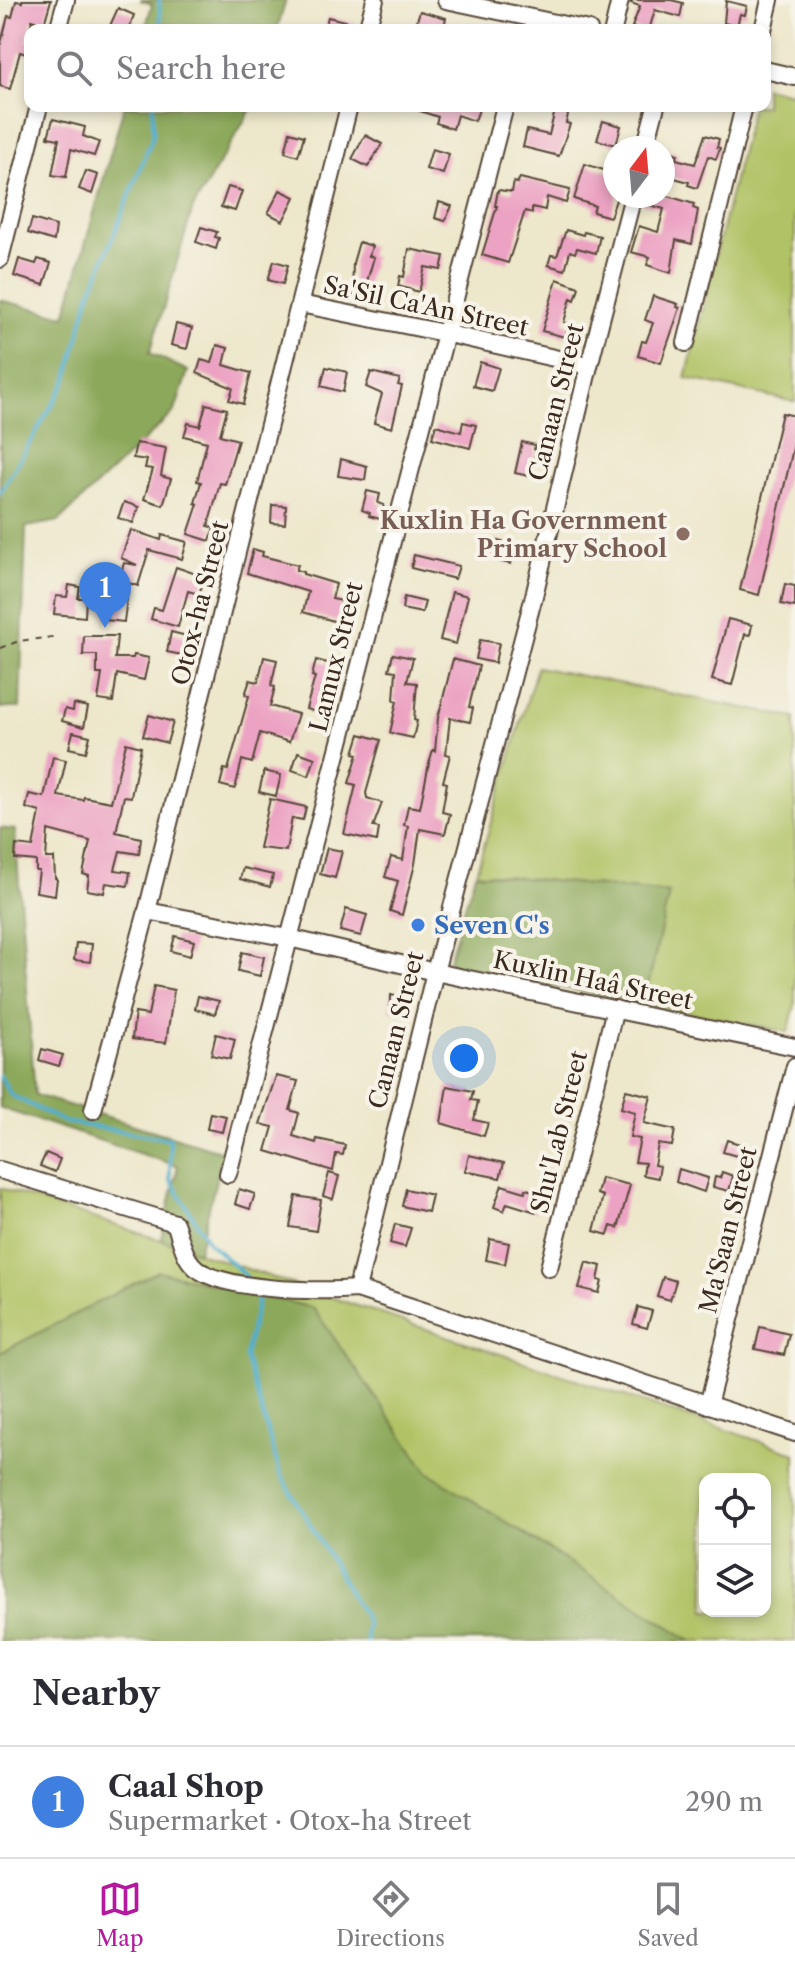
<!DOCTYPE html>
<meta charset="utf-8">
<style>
body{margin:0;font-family:"Libre Caslon Text",serif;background:#f2f2f3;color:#2b2b33}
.controls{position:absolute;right:24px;bottom:24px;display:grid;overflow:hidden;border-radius:16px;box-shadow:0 4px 12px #0003}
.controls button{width:72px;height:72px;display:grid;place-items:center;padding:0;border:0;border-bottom:2px solid #e1e1e2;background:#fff;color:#2b2b33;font:40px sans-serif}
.compass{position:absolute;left:603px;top:136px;width:72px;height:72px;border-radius:50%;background:#fff;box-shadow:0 4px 12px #0003;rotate:16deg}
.you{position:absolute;left:464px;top:1058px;width:28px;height:28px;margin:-20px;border:6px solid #fff;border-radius:50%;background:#1a73e8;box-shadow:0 0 0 12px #1a73e833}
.badge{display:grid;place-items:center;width:52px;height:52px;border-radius:50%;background:#b5179e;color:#fff;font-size:26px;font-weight:700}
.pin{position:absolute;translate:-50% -66px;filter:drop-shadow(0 2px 4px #0008)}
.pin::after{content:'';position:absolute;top:42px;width:28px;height:24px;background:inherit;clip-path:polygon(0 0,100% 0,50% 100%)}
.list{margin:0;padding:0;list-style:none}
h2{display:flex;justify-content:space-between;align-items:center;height:104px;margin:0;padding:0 32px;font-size:34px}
h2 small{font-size:26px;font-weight:400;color:#7c7c81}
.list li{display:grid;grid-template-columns:52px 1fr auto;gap:24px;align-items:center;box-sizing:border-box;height:112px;padding:0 32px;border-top:2px solid #e1e1e2}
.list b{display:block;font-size:30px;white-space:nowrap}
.list p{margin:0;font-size:26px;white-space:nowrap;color:#7c7c81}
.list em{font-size:26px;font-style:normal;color:#7c7c81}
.icon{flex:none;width:44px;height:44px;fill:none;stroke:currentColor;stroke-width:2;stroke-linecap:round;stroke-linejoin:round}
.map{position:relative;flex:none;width:795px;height:1641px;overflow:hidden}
.search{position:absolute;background:#fff;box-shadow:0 4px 12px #0003;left:24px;right:24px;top:24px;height:88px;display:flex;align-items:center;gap:20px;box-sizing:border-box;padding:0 28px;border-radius:16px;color:#7c7c81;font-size:30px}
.sheet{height:216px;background:#fff}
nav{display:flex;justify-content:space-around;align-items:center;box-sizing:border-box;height:112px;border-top:2px solid #e1e1e2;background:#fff;font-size:22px;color:#7c7c81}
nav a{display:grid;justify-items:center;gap:4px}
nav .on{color:#b5179e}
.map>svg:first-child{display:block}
.green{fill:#b0c265;stroke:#767642;stroke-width:2;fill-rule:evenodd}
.forest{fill:#8ca85a;stroke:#64693c;stroke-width:2}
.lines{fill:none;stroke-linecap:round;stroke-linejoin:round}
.stream{stroke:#4fafcd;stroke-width:4}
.building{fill:#eca3c3}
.minor-casing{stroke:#564638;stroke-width:20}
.path{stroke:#564638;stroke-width:2;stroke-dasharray:6 6;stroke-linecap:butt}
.minor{stroke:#fff;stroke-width:16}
.education-dot{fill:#8d6e63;stroke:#f7f3e8;stroke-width:3}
.shop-dot{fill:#3f7fe0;stroke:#f7f3e8;stroke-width:3}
.labels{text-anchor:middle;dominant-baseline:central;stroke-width:8;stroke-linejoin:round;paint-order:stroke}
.street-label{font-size:24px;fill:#3b2a1e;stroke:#f7f3e8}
.education-label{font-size:24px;font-weight:bold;fill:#785e54;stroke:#f7f3e8;text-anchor:end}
.shop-label{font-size:24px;font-weight:bold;fill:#366cbe;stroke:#f7f3e8;text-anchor:start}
</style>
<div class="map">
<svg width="795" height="1641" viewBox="0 0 795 1641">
<rect width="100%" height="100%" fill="#f7f3e8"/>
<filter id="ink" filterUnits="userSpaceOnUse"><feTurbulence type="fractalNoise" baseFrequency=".0125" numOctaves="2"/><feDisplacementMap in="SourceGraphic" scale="16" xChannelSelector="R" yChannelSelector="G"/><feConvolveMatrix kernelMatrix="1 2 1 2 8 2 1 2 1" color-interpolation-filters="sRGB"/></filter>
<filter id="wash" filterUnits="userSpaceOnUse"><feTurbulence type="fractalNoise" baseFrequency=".006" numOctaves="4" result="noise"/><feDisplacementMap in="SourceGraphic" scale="32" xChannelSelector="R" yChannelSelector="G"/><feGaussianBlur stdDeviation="1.8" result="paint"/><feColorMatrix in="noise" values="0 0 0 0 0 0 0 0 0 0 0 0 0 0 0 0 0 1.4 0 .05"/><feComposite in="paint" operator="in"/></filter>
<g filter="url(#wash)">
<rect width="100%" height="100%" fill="#ede7cb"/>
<g class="green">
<path d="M765,87L795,94V402L686,378L752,106H765Z"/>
<path d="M537,667L795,718V1005L788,1032L644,1004L669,893L476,873Z"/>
<path d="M0,1188L161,1240L795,1453V1641H691L428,1472L312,1308L158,1271L0,1353ZM705,1479H765V1611H705Z"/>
</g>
<g class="forest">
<path d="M140,0H286L277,30H145L152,4Z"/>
<path d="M124,106H253L193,208L150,353L188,371L175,411L59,521L26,527L20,708H0V300L65,316Z"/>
<path d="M0,828L15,830L35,1095L223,1152L198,1252L161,1240L178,1166L0,1108Z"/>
<path d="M475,873L669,893L644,1004L452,965L449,960Z"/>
<path d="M158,1271L313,1308L428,1472L691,1641H0V1353Z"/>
</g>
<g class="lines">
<g class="stream">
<path d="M159,0L161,30"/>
<path d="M0,493L67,380L89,297L153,136V106"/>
<path d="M0,1076L11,1095L64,1122L170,1139V1179L209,1243L248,1278"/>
<path d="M260,1290L245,1356L280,1473L367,1622L366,1641"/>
</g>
</g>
<g id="blocks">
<g class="building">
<path d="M22,0H51L44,24L32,20L27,42H30V55L20,52L10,89L0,86V47L8,16L12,17L16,1L22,2Z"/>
<path d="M631,0H671L683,3L680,17L655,10L649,30H640L632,27L640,6L631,3Z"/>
<path d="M726,1L747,6L745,15L740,14L737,26L724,23Z"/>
<path d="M118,8L134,15L128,30H108Z"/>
<path d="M420,11L446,18L443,30H414Z"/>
<path d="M328,17L357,24L356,30H324Z"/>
<path d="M411,106H480L475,121L457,115L453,129L436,123L438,117L411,108Z"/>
<path d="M556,106H570L566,123L570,124L559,156L523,147L527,130L549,135Z"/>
<path d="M53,119L85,127L83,136L99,142L94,156L71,149L66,177L52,175L59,139L48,137Z"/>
<path d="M603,121L621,126L616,145L597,140Z"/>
<path d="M290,132L304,136L298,156L285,152Z"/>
<path d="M365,135L382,144L368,167L352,159Z"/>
<path d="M705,135L719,139L717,147L720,148L716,159L708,156L697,188L688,185L689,182L663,175V149L678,154L676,159L695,164Z"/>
<path d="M432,149L449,154L443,174L426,169Z"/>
<path d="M585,164L613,173L612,180L615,181L617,197L610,217L593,212L595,206L574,199Z"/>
<path d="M86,171L98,175L92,194L79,189Z"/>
<path d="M520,178L570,190L566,203L547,197L545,210L532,207V213L525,211L508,263L482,255L497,206H495L498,190L512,192L514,182L517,183Z"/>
<path d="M228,187L242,191L235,211L221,207Z"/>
<path d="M280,190L295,197L283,221L268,213Z"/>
<path d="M644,196H668L694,204L693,208L698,210L692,244L676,240L671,273L647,265L650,257L631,252L639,226L658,232L664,209L643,203Z"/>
<path d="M439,202L452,206L445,221L435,218Z"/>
<path d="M32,219L56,226L54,241L28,233Z"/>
<path d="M201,227L217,232L215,237L219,238L216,249L196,242Z"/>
<path d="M566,230L583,235L584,232L600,236L596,253L577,248L575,253L570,251L565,270L548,265L551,255L557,256Z"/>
<path d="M359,242L372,246L369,256L374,257L368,278L366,297L352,296L353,263Z"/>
<path d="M409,249L444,256L441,270L425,267L419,292L398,286L400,276L404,277Z"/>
<path d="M19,259L36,264L38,259L51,263L44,285L14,276Z"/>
<path d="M274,261L288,265L283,284L268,280Z"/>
<path d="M557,279L579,287L575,300L571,298L564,322L569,324L565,337L542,331Z"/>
<path d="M653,296L678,304L677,307L680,308L661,363L638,356L642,341L646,342L653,323L645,320Z"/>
<path d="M176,324L192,328L187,349L171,345Z"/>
<path d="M217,345L228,348L224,365L251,373L243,404L229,400L233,388L197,373L201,360L212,363Z"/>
<path d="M480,362L499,368L492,391L473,386Z"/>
<path d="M326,367L347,372L343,392L321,386Z"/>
<path d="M371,372L400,379L398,385L402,386L392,428L374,423L382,394L366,387Z"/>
<path d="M206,404L227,409L220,435L238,440L225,484L220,483L208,526L214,528L210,541L188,534L198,504L195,503L201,482L197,481L207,442L184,436L188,423L200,426Z"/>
<path d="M782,413L795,416V440L759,595L740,590Z"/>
<path d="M463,422L476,425L470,448L432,438L436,425L461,432Z"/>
<path d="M522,442L535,445L534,449L536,450L529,476L515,473Z"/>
<path d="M136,443L166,448L161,476L171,479L163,505L144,499L153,469L145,468L147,460L133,458Z"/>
<path d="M341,459L367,466L365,480L338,476Z"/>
<path d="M367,491L380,494L378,503L384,505L380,519L369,516L370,513L362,510Z"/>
<path d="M124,502L139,507L133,523L118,518Z"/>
<path d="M272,505L286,506L285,524L271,523Z"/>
<path d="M131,530L161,540L162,535L187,542L182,559L149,550L138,586L129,583L124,622L106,620L109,586H117L124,563L137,565L121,558Z"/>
<path d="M490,539L505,543L504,546L514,548L511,564L486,558Z"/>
<path d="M253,549L263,552L262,556L298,565L296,570L303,572V574L336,584L332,599L342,601L337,622L303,612L308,592L247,573Z"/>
<path d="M414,555L459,566L455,579L411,568Z"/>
<path d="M176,567L205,577L199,594L188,591L178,627L151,619L154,608L162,610Z"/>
<path d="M785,584L795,586V607L781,604Z"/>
<path d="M69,585L80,587L78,598H86L85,617L54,614L56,596L67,597Z"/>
<path d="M452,592L468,596L456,644L440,640Z"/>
<path d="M404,597L425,602L422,613L402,609Z"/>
<path d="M728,619L752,625L750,635L745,634L732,685L712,680Z"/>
<path d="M171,632L187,636L182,655L167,652Z"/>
<path d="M84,636H117L115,658H133L134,655L149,658L144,680L117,674L113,702L98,700L102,674H97V655H83Z"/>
<path d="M480,640L499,643L495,663L476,659Z"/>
<path d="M393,654L413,658L407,682L417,683L414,720L417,721L413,738L390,733L397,701L394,700L396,671L389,670Z"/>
<path d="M264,657L277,660L271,686L275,687L270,706L298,714L289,742L260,733L252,763L242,760L235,789L220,785L224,769L228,770L249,696L245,695L250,680L258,682Z"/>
<path d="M453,659L479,666L469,707L473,708L470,722L450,718L446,754L450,755L443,782L447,783L442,812L450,814L445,834L420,829L415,864L402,915L390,911L398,881L385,877L391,857L403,860L408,826L404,825L408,806L420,808L429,763L433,750L435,751L438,718Z"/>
<path d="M316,660L339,666L333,692L326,690L320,713L306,709L315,677L312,676Z"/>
<path d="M74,704L88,707L84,727L62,721L65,709L73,711Z"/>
<path d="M149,715L173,722L167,743L143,736Z"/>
<path d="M73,732L90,736L86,752L69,748Z"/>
<path d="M360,734L381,740L366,793L367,798L382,803L373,827L379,828L377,841L344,834L356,785L349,783L358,754L354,753Z"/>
<path d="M126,743L141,747L131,797L124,796L116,832L141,838L139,854L120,851L115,870L130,872L128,886L106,883L104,893L87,890L89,876L83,874L90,841L48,830L46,858H54L55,878L57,879L55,895L36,892L39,871H36V861L15,859L16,845L33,847L40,812L26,808L29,794L44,797L53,757L66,760L58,796L83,800L84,797L111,802Z"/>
<path d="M298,752L315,758L309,776L292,770Z"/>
<path d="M264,771L281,775L276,796L259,792Z"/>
<path d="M270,799L306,807L303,820L292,818L286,851L259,848Z"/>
<path d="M327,848L342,851L335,878L320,874Z"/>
<path d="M243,868L273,875L270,887L240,879Z"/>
<path d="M346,909L367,915L361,936L340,931Z"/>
<path d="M175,936L194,941L190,956L171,951Z"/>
<path d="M76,943L92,944L90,962L74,960Z"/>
<path d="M242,952L264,957L260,976L238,971Z"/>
<path d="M154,986L174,990L166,1043L132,1039L135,1013L148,1015Z"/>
<path d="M391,995L404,998L403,1013L390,1011Z"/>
<path d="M198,996L219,1001L215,1014L195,1009Z"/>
<path d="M216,1034L235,1039L230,1059L211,1055Z"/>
<path d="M42,1049L63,1055L59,1066L39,1060Z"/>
<path d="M276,1076L298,1081L290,1110L299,1113L293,1136L316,1143L317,1139L345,1145L343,1155L336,1154L333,1171L266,1151L273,1127L260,1124Z"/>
<path d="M447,1086L473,1091L471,1100L478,1101L474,1120L488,1123L484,1136L441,1123Z"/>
<path d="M626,1090L651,1096L644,1123L675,1130L672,1146L658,1144L654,1165L660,1166L658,1178L643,1175L645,1163L635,1162L640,1139L630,1137L635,1112L621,1108Z"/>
<path d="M210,1113L226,1116L222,1132L207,1129Z"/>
<path d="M727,1140L743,1145L740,1157L723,1152Z"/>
<path d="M46,1153L60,1159L55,1172L40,1166Z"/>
<path d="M469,1155L504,1163L500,1178L465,1171Z"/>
<path d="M679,1169L708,1178L704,1192L676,1182Z"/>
<path d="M722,1172L733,1176L729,1191L713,1187L715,1177L720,1178Z"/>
<path d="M329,1173L339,1176L333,1199L323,1196Z"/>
<path d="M601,1178L630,1185L618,1228L611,1226L608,1235L594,1231L603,1196L597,1194Z"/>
<path d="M502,1185L525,1192L526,1189L541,1193L536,1212L507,1203L504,1211L494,1207Z"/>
<path d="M239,1189L255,1194L250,1209L235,1204Z"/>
<path d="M406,1189L432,1195L428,1212L402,1206Z"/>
<path d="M296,1196L321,1200L316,1231L290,1227Z"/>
<path d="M395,1224L411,1228L405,1247L390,1243Z"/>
<path d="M490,1239L509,1243L505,1264L486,1260Z"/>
<path d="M586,1262L601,1266L598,1280L602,1281L599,1293L579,1288Z"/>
<path d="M663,1277L676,1281L670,1300L657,1296Z"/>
<path d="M638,1307L652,1311L647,1328L633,1324Z"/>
<path d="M760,1327L789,1334L784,1355L755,1349Z"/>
</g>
</g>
</g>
<g filter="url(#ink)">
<use href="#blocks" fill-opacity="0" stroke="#564638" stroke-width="2"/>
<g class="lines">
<defs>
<g id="minor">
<path d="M446,0L589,30"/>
<path d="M58,30L66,0"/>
<path d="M367,30L375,0"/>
<path d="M613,30L620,0"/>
<path d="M763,30L770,0"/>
<path d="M765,70L795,77"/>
<path d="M645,148L656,106"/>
<path d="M0,259L39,106"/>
<path d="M300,304L444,333L589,366"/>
<path d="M686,343L744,106"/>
<path d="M147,911L289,938L435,972L795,1047"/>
<path d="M93,1110L147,911L349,106"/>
<path d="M0,1170L175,1223C180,1236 183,1254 192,1264C215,1292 322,1292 357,1289L795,1433"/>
<path d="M228,1174L505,106"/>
<path d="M549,1268L615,1009"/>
<path d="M357,1289L435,972L534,596L589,366L633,196"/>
<path d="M708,1405L795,1066"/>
</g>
</defs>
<use href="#minor" class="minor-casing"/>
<path class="path" d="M0,648L19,641L53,637"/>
<use href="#minor" class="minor"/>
</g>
</g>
<circle class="education-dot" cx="683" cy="534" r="8"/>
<circle class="shop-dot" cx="418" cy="925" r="8"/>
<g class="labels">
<g class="street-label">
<text transform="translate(426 306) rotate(12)">Sa'Sil Ca'An Street</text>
<text transform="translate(556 402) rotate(-76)">Canaan Street</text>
<text transform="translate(200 603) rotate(-76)">Otox-ha Street</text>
<text transform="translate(336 657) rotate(-76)">Lamux Street</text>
<text transform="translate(593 980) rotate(12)">Kuxlin Haâ Street</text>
<text transform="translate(396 1030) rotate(-76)">Canaan Street</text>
<text transform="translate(559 1132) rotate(-76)">Shu'Lab Street</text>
<text transform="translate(728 1230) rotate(-76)">Ma'Saan Street</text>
</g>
<g class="education-label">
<text x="667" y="520">Kuxlin Ha Government<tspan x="667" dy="28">Primary School</tspan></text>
</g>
<g class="shop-label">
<text x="434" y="925">Seven C's</text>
</g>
</g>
</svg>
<div class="controls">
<button><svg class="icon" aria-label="locate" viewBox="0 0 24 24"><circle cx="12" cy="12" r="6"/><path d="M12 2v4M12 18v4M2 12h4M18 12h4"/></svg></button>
<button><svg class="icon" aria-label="layers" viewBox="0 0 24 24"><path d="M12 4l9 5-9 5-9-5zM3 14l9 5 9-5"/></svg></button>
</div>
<svg class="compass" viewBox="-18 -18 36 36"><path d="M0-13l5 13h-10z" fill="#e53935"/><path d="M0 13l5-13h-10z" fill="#7c7c81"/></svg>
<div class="you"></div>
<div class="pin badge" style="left:105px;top:628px;background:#3f7fe0">1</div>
<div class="search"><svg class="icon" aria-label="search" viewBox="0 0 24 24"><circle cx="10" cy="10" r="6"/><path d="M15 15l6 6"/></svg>Search here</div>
</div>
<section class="sheet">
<h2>Nearby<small></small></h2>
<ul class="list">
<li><span class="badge" style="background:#3f7fe0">1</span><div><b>Caal Shop</b><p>Supermarket · Otox-ha Street</p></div><em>290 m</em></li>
</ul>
</section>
<nav>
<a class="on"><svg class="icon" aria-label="map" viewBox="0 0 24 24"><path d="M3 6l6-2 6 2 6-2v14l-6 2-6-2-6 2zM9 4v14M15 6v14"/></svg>Map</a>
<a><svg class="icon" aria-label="directions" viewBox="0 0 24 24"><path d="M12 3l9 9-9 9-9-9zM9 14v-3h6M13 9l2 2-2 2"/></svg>Directions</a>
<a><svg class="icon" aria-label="saved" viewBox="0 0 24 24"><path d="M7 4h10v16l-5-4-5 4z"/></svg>Saved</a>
</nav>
